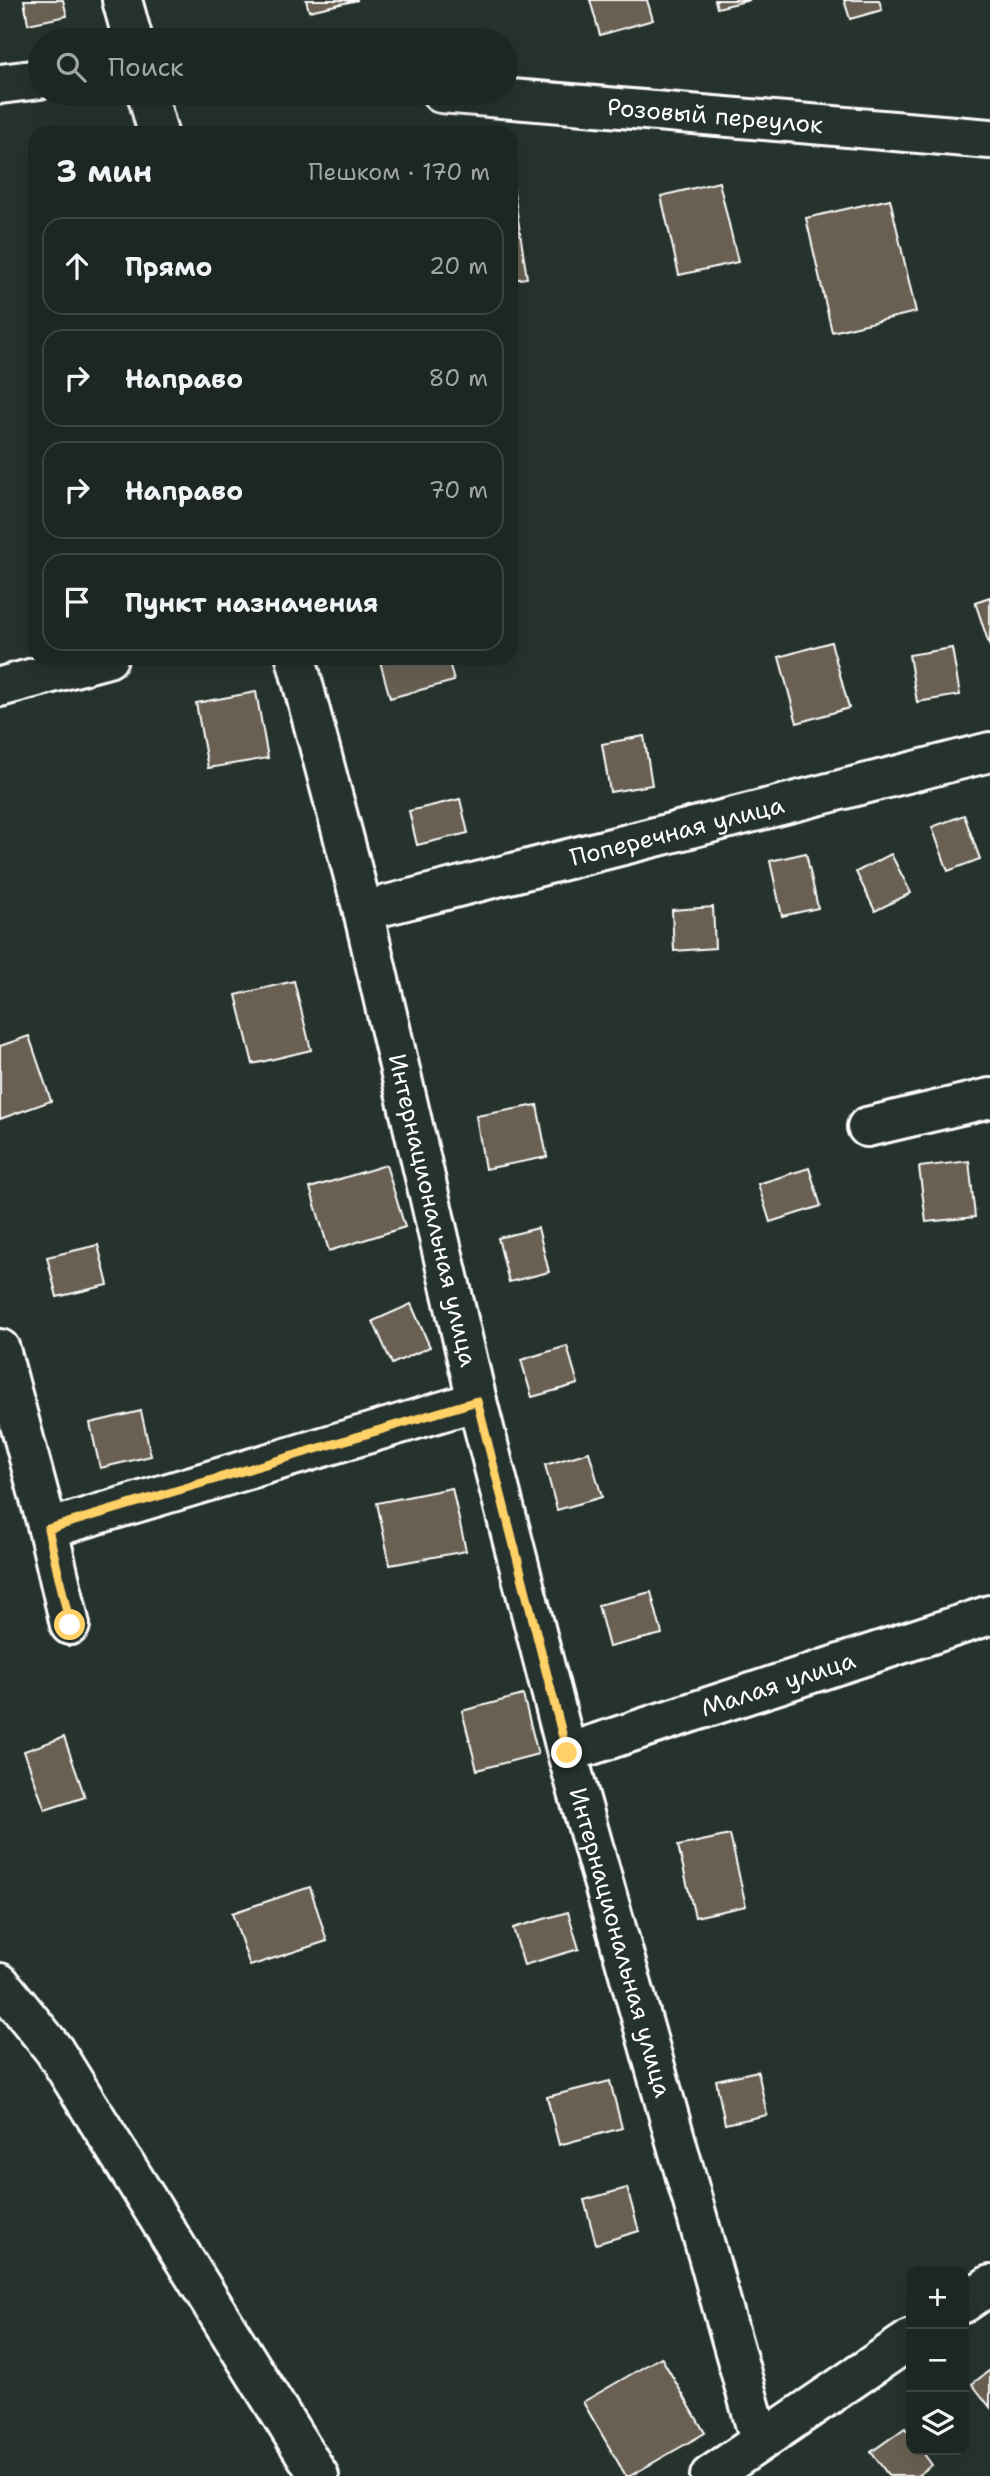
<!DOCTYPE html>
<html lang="ru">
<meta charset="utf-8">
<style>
body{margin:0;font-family:"Shantell Sans",sans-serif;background:#29322f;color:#f1f3f6}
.controls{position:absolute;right:21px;bottom:21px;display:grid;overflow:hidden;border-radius:14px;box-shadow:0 7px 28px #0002}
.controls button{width:63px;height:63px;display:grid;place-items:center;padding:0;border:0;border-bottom:2px solid #3a4340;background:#1c2622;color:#f1f3f6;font:35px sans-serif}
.stop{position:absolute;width:21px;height:21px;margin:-16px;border:5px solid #ffd166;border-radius:50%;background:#fff}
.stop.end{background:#ffd166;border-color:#fff;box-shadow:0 2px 7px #0008}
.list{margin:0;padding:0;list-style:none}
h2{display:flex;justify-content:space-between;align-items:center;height:91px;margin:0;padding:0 28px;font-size:30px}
h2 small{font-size:23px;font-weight:400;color:#a0a5a5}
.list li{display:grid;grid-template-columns:46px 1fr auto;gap:21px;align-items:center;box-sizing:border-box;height:98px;margin:0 14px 14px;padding:0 14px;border:2px solid #3a4340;border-radius:21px}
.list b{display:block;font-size:26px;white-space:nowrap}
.list em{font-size:23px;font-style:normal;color:#a0a5a5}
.icon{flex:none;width:38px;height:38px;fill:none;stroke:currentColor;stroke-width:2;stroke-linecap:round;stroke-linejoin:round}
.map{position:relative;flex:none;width:990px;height:2476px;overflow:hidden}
.search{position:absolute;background:#1c2622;box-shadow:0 7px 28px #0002;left:28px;top:28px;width:490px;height:77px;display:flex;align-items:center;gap:18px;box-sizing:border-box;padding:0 24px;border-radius:38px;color:#a0a5a5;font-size:26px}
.panel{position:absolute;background:#1c2622;box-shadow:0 7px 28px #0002;left:28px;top:126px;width:490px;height:539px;border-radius:21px}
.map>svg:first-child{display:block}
.building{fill:#696052;stroke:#fff;stroke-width:2}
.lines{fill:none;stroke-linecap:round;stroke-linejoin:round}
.minor-casing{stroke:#fff;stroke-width:44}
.minor{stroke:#26332d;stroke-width:38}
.route{stroke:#ffd166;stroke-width:9}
.labels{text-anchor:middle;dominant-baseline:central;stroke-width:5;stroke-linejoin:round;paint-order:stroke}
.street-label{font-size:24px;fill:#fff;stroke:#26332d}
</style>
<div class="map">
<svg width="990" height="2476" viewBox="0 0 990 2476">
<rect width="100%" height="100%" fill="#26332d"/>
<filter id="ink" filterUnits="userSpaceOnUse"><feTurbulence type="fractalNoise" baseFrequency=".0143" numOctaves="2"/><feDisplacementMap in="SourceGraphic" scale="14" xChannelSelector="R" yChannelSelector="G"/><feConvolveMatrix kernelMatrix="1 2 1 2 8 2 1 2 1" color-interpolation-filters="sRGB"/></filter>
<g filter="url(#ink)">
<g class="building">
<path d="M24,0H63L67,16L28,24Z"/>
<path d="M306,0H358L309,11Z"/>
<path d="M590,0H647L653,20L600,35Z"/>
<path d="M715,0H750L717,8Z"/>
<path d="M844,0H879L882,10L850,19Z"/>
<path d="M511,173L527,278L511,280Z"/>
<path d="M719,182L738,262L679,275L661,196Z"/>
<path d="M890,199L916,312L832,332L806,218Z"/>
<path d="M990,597V647L975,602Z"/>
<path d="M831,642L849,708L797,723L779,657Z"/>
<path d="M952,648L960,695L917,702L909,655Z"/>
<path d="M379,658H448L454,681L390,698Z"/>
<path d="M256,692L268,758L208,768L196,703Z"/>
<path d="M644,736L652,785L610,792L602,744Z"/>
<path d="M460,799L468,833L417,845L409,811Z"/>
<path d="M964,815L980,859L948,871L932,827Z"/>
<path d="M806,853L818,908L782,916L770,861Z"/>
<path d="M891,854L911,893L875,911L856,872Z"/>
<path d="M713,907L715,948L674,951L672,910Z"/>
<path d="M294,981L311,1050L253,1064L236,995Z"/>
<path d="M29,1036L51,1101L0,1119V1046Z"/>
<path d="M537,1105L547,1157L485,1169L476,1116Z"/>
<path d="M969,1161L975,1217L926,1222L919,1167Z"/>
<path d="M386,1165L405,1227L329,1251L310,1188Z"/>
<path d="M809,1168L821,1206L770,1222L758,1184Z"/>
<path d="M538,1228L549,1272L509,1282L498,1238Z"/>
<path d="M98,1245L108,1285L57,1297L47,1257Z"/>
<path d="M411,1304L430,1347L392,1364L373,1321Z"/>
<path d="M567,1346L578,1384L532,1397L521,1360Z"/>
<path d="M141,1411L151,1456L100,1468L90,1423Z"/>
<path d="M589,1452L602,1497L557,1510L545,1465Z"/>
<path d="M452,1488L466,1551L390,1565L377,1503Z"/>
<path d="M651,1592L662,1634L609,1647L598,1605Z"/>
<path d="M523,1695L538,1754L477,1770L462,1711Z"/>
<path d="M64,1737L85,1797L45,1810L24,1751Z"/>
<path d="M730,1835L746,1906L695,1917L678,1846Z"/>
<path d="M310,1887L327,1941L250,1966L232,1913Z"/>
<path d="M568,1912L579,1949L524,1965L513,1928Z"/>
<path d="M758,2071L767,2115L725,2124L716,2080Z"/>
<path d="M610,2081L622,2128L559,2145L547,2097Z"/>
<path d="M627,2188L639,2231L596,2244L584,2200Z"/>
<path d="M661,2357L705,2433L630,2476H626L583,2402Z"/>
<path d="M990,2370V2407L972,2384Z"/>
<path d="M905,2428L911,2436V2450H921L932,2465L917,2476H889L871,2452Z"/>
</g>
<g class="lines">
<defs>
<g id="minor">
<path d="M122,0L133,40"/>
<path d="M0,84L40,79"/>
<path d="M147,93L158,133"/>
<path id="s1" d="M441,93L990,139"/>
<path id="s2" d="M296,658L363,911L477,1401L567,1753L760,2441"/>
<path d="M0,687L108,658"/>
<path id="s3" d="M363,911L990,752"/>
<path d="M867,1127L990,1098"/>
<path d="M0,1349L48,1529L70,1625"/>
<path d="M48,1529L477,1401"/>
<path id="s4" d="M567,1753L990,1615"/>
<path d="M0,1983L54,2050L319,2476"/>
<path d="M964,2303L990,2285"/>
<path d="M710,2476L911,2339"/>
</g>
</defs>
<use href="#minor" class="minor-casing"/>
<use href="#minor" class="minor"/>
</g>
</g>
<g class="lines" filter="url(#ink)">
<path class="route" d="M70,1625L48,1529L477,1401L567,1753"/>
</g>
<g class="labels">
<g class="street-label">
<text stroke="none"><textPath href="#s1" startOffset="275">Розовый переулок</textPath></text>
<text stroke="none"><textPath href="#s3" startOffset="324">Поперечная улица</textPath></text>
<text stroke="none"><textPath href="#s2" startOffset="569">Интернациональная улица</textPath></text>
<text stroke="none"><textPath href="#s4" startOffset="222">Малая улица</textPath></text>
<text stroke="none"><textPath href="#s2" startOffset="1325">Интернациональная улица</textPath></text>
</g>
</g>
</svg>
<div class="controls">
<button>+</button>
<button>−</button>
<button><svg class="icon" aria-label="layers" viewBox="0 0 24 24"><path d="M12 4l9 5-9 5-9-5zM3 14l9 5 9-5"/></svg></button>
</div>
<div class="stop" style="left:70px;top:1625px"></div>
<div class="stop end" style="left:567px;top:1753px"></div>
<div class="search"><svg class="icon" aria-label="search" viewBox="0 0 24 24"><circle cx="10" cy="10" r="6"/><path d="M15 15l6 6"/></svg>Поиск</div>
<section class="panel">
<h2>3 мин<small>Пешком · 170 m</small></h2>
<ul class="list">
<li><svg class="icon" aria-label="ahead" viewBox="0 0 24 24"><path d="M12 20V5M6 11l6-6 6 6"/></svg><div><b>Прямо</b></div><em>20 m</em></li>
<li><svg class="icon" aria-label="right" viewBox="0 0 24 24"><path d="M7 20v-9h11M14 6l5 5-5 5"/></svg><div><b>Направо</b></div><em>80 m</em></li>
<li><svg class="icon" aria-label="right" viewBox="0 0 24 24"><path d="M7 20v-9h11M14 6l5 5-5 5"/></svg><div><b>Направо</b></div><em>70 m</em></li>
<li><svg class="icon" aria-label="arrive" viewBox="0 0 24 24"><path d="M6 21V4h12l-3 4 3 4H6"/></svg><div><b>Пункт назначения</b></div></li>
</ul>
</section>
</div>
